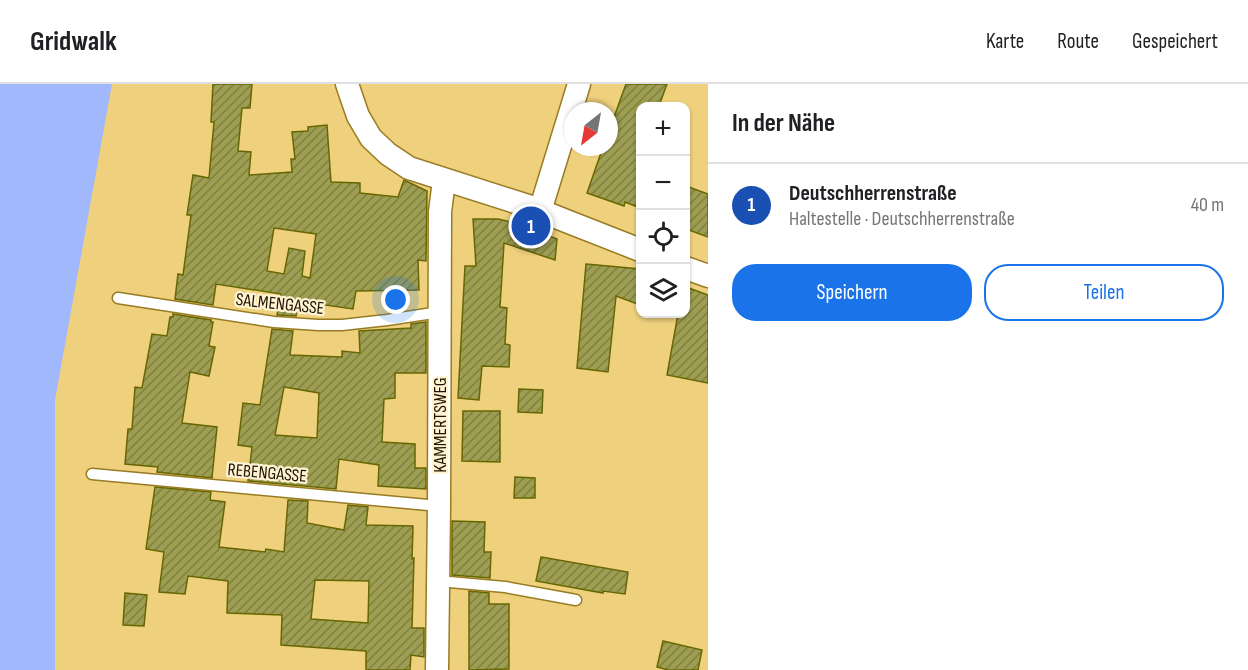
<!DOCTYPE html>
<html lang="de">
<meta charset="utf-8">
<style>
body{margin:0;font-family:"Sofia Sans Condensed",sans-serif;background:#f2f2f2;color:#202124}
.controls{position:absolute;right:18px;top:18px;display:grid;overflow:hidden;border-radius:12px;box-shadow:0 2px 4px #0004}
.controls button{width:54px;height:54px;display:grid;place-items:center;padding:0;border:0;border-bottom:2px solid #e0e0e0;background:#fff;color:#202124;font:30px sans-serif}
.compass{position:absolute;left:564px;top:18px;width:54px;height:54px;border-radius:50%;background:#fff;box-shadow:0 2px 4px #0004;rotate:211deg}
.you{position:absolute;left:396px;top:216px;width:21px;height:21px;margin:-15px;border:4px solid #fff;border-radius:50%;background:#1a73e8;box-shadow:0 0 0 9px #1a73e833}
.badge{display:grid;place-items:center;width:39px;height:39px;border-radius:50%;background:#1a73e8;color:#fff;font-size:20px;font-weight:700}
.pin{position:absolute;translate:-50% -50%;border:3px solid #fff;box-shadow:0 2px 6px #0006}
.list{margin:0;padding:0;list-style:none}
h2{display:flex;justify-content:space-between;align-items:center;height:78px;margin:0;padding:0 24px;font-size:26px}
h2 small{font-size:20px;font-weight:400;color:#757577}
.list li{display:grid;grid-template-columns:39px 1fr auto;gap:18px;align-items:center;box-sizing:border-box;height:84px;padding:0 24px;border-top:2px solid #e0e0e0}
.list b{display:block;font-size:22px;white-space:nowrap}
.list p{margin:0;font-size:20px;white-space:nowrap;color:#757577}
.list em{font-size:20px;font-style:normal;color:#757577}
.actions{display:flex;gap:12px;padding:18px 24px}
.actions a{flex:1;padding:14px 0;border:2px solid #1a73e8;border-radius:24px;text-align:center;font-size:21px;color:#1a73e8}
.actions .main{background:#1a73e8;color:#fff}
.icon{flex:none;width:33px;height:33px;fill:none;stroke:currentColor;stroke-width:2;stroke-linecap:round;stroke-linejoin:round}
.map{position:relative;flex:none;width:708px;height:586px;overflow:hidden}
header{display:flex;align-items:center;gap:36px;box-sizing:border-box;height:84px;padding:0 30px;background:#fff;border-bottom:2px solid #e0e0e0}
header strong{font-size:28px}
nav{display:flex;gap:33px;margin-inline-start:auto;font-size:21px}
main{display:flex}
aside{flex:1;background:#fff}
.map>svg:first-child{display:block}
.water{fill:#a2b8fc}
.building{fill:url(#building-hatch);stroke:#676702;stroke-width:1.5;fill-rule:evenodd}
.lines{fill:none;stroke-linecap:round;stroke-linejoin:round}
.lane-casing{stroke:#987b23;stroke-width:13}
.street-casing{stroke:#987b23;stroke-width:25}
.lane{stroke:#fff;stroke-width:10}
.street{stroke:#fff;stroke-width:22}
.labels{text-anchor:middle;dominant-baseline:central;stroke-width:4.5;stroke-linejoin:round;paint-order:stroke}
.street-label{font-size:18px;fill:#1c1300;stroke:#fff3d3}
</style>
<header>
<strong>Gridwalk</strong>
<nav><a>Karte</a><a>Route</a><a>Gespeichert</a></nav>
</header>
<main>
<div class="map">
<svg width="708" height="586" viewBox="0 0 708 586">
<defs>
<pattern id="building-hatch" width="6" height="6" patternUnits="userSpaceOnUse" patternTransform="scale(1.5)"><rect width="6" height="6" fill="#9d9e52"/><path d="M-1 1l2-2M0 6l6-6M5 7l2-2" fill="none" stroke="#7f8042"/></pattern>
</defs>
<rect width="100%" height="100%" fill="#eed07d"/>
<path class="water" d="M0,0H112L55,316V586H0Z"/>
<g class="building">
<path d="M213,0H252L250,24H242L238,67L251,68L249,91L292,88L291,75H295L292,48L308,47V43L327,41L331,98L360,99V109L398,113L404,96L427,107L426,177L418,176L419,206L356,207L353,225L298,217L296,232L277,231L281,210L216,200L213,221L175,215L178,190L183,191L191,131H187L193,91L209,94L214,38H211ZM274,144L316,150L310,194L302,192L305,167L289,164L284,190L267,187Z"/>
<path d="M626,0H667L659,22H640V124L625,118L624,122L587,109L603,63H609V47Z"/>
<path d="M686,102L708,110V153L686,145Z"/>
<path d="M473,135H498L516,139L557,155L555,176L504,159L500,223L507,224L505,260L510,261L509,283L482,282L479,316L458,314L465,182H476Z"/>
<path d="M586,180L640,185V221L616,212L608,288L577,284Z"/>
<path d="M686,203L708,211V299L667,291L678,230H686Z"/>
<path d="M173,230L211,236V238H213L209,262L215,263L209,292L190,288L182,339L217,343L212,394L157,388L158,383L125,380L128,345H132L135,303L142,304L152,250L167,252L170,233H173Z"/>
<path d="M426,238V289H395V314L384,315L382,358L415,360V384H426V405L378,402L379,381L339,375L336,405L248,397L252,363L238,361L243,319L260,321L272,245L293,247L290,271L342,273V267L360,269L359,247L411,244V240ZM284,303L319,309L317,354L275,351Z"/>
<path d="M519,305L543,306L542,329L518,328Z"/>
<path d="M463,327H500V378L462,377Z"/>
<path d="M515,393L535,394V414H514Z"/>
<path d="M155,403L211,408L210,416L225,418L219,463L265,468L266,465L284,468L288,416L308,417L307,439L344,446L348,421L368,423L366,441L413,442L412,475L414,474L412,544H424V573L411,571L410,586H366V567L281,561L282,531L227,529L228,497L188,492L185,510L159,508L164,468L146,465ZM315,496L369,497L368,539L311,535Z"/>
<path d="M452,437L485,438L484,468H491L490,494L452,491Z"/>
<path d="M541,473L628,488L625,510L603,507V509L536,497Z"/>
<path d="M469,507L489,509V520H509V585L469,586Z"/>
<path d="M125,509L147,511L144,542L123,541Z"/>
<path d="M663,557L702,566L698,586H668L657,583Z"/>
</g>
<g class="lines">
<defs>
<g id="lane">
<path d="M118,214L274,238L318,241H342L387,236L440,228"/>
<path d="M92,390L439,422"/>
<path d="M438,497L505,503L576,516"/>
</g>
<g id="street">
<path d="M347,0L358,32L371,54L388,70L409,84L528,122L640,166"/>
<path d="M540,127L579,0"/>
<path d="M686,184L708,192"/>
<path d="M437,586L439,422L440,128L444,96"/>
</g>
</defs>
<use href="#lane" class="lane-casing"/>
<use href="#street" class="street-casing"/>
<use href="#lane" class="lane"/>
<use href="#street" class="street"/>
</g>
<g class="labels">
<g class="street-label">
<text transform="translate(280 220) rotate(6)">SALMENGASSE</text>
<text transform="translate(440 341) rotate(-90)">KAMMERTSWEG</text>
<text transform="translate(267 389) rotate(5)">REBENGASSE</text>
</g>
</g>
</svg>
<div class="controls">
<button>+</button>
<button>−</button>
<button><svg class="icon" aria-label="locate" viewBox="0 0 24 24"><circle cx="12" cy="12" r="6"/><path d="M12 2v4M12 18v4M2 12h4M18 12h4"/></svg></button>
<button><svg class="icon" aria-label="layers" viewBox="0 0 24 24"><path d="M12 4l9 5-9 5-9-5zM3 14l9 5 9-5"/></svg></button>
</div>
<svg class="compass" viewBox="-18 -18 36 36"><path d="M0-13l5 13h-10z" fill="#e53935"/><path d="M0 13l5-13h-10z" fill="#757577"/></svg>
<div class="you"></div>
<div class="pin badge" style="left:531px;top:142px;background:#1a4fb4">1</div>
</div>
<aside>
<h2>In der Nähe<small></small></h2>
<ul class="list">
<li><span class="badge" style="background:#1a4fb4">1</span><div><b>Deutschherrenstraße</b><p>Haltestelle · Deutschherrenstraße</p></div><em>40 m</em></li>
</ul>
<div class="actions"><a class="main">Speichern</a><a>Teilen</a></div>
</aside>
</main>
